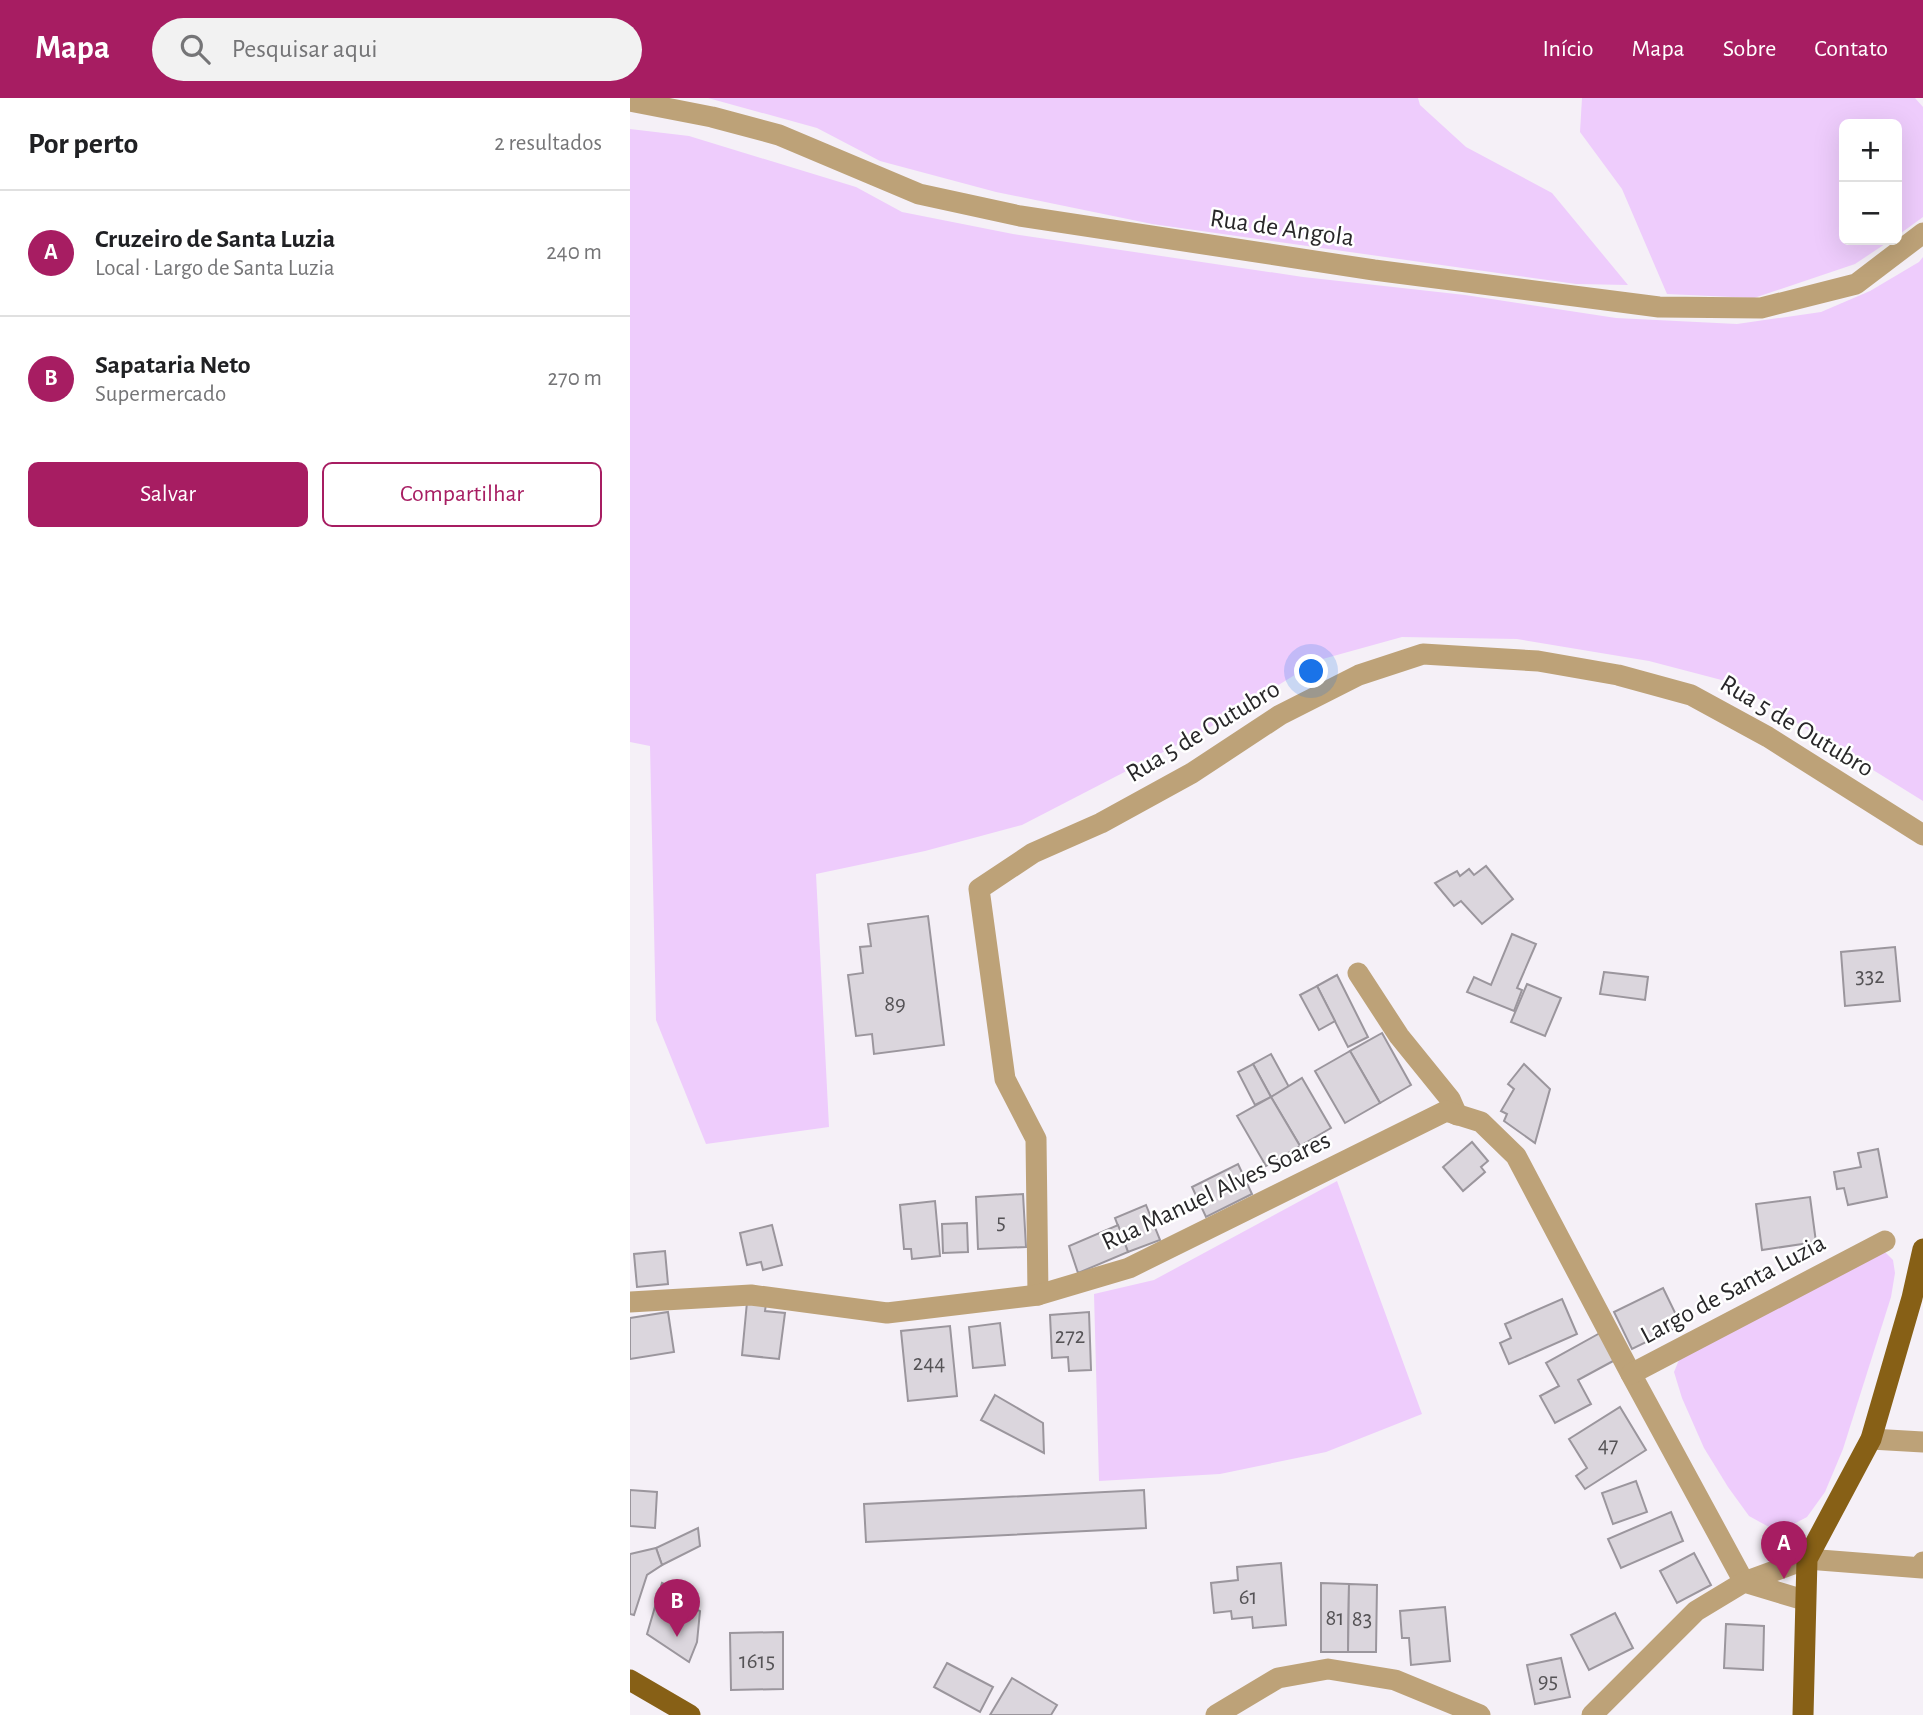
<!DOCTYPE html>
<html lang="pt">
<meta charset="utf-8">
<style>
body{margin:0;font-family:"Alegreya Sans",sans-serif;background:#f2f2f2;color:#202124}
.controls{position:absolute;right:21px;top:21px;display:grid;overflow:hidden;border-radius:10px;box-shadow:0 7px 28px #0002}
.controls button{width:63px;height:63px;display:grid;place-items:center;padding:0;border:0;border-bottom:2px solid #e0e0e0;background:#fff;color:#202124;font:35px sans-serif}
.you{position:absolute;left:682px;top:574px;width:24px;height:24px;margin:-18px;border:5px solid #fff;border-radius:50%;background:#1a73e8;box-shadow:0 0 0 10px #1a73e833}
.badge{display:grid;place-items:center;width:46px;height:46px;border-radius:50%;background:#a71d62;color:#fff;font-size:23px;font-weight:700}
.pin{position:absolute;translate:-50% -58px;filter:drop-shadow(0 2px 4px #0008)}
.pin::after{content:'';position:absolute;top:37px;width:24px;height:21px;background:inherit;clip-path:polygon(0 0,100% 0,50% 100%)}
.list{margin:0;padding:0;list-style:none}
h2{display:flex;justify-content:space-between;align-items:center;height:91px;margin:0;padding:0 28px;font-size:30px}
h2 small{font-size:23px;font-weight:400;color:#757577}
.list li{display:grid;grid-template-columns:46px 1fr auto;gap:21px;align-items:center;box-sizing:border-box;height:126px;padding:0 28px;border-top:2px solid #e0e0e0}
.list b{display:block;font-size:26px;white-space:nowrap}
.list p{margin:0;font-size:23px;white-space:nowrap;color:#757577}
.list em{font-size:23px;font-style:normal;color:#757577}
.actions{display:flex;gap:14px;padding:21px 28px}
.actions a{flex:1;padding:16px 0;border:2px solid #a71d62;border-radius:10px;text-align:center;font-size:24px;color:#a71d62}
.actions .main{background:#a71d62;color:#fff}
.icon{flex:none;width:38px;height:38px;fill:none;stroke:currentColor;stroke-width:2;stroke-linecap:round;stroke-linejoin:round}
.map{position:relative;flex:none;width:1293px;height:1617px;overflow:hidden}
header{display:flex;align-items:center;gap:42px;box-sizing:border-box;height:98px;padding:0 35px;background:#a71d62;color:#fff}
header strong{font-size:33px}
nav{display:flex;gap:38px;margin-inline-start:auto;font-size:24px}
.search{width:490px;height:63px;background:#f2f2f2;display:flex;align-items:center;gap:18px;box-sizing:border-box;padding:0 24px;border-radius:38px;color:#757577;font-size:26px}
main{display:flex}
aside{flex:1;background:#fff}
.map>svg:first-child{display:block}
.green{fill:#eeccfc}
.building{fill:#dbd6dd;stroke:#9b969d;stroke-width:2}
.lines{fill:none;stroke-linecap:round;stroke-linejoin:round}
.minor{stroke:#bda278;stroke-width:21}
.major{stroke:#876016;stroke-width:21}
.labels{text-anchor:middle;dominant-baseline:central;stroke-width:5;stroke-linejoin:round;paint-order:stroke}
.number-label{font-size:23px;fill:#555356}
.street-label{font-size:26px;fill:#282729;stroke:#fff}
</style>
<header>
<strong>Mapa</strong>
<div class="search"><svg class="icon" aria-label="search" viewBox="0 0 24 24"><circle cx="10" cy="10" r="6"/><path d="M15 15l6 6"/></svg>Pesquisar aqui</div>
<nav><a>Início</a><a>Mapa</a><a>Sobre</a><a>Contato</a></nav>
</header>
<main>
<aside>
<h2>Por perto<small>2 resultados</small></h2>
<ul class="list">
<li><span class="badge">A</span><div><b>Cruzeiro de Santa Luzia</b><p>Local · Largo de Santa Luzia</p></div><em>240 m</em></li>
<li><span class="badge">B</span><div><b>Sapataria Neto</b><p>Supermercado</p></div><em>270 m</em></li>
</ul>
<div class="actions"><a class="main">Salvar</a><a>Compartilhar</a></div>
</aside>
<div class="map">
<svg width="1293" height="1617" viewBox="0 0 1293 1617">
<rect width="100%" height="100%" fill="#f5f0f7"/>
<g class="green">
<path d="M78,0H788L790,7L836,49L922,95L998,187L946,186L522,126L366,94L250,63L187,30Z"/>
<path d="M952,0H1285L1293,9V119L1267,138V26H1214V142H1261L1225,166L1124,200L1037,196L992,91L950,34Z"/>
<path d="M0,31L59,38L226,89L272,114L383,136L673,179L835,197L986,220L1107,226L1191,214L1240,193L1289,164L1293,159V703L1103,585L1019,563L887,541L772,539L689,562L572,634L392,727L295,753L186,776L199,1029L76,1046L26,922L20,648L0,644Z"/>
<path d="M707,1083L792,1316L696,1354L590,1376L469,1383L464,1196L524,1182Z"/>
<path d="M1251,1150L1263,1162L1265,1175L1261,1199L1213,1351L1195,1394L1177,1419L1160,1428L1139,1429L1119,1418L1098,1389L1074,1350L1052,1300L1044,1274L1051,1257Z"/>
</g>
<g class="building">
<path d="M856,768L883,801L852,826L831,803L824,808L805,785L827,773L830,778L839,771L844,777Z"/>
<path d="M298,818L314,947L244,956L242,936L226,938L218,877L233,875L230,849L241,848L238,826Z"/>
<path d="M882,836L906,846L887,890L892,892L884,913L837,894L844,879L861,887Z"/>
<path d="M1265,849L1270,903L1215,908L1211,854Z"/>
<path d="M974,874L1018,879L1015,902L970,896Z"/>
<path d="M707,877L738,939L718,949L687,888Z"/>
<path d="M897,886L931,900L915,938L881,924Z"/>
<path d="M687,888L705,923L689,932L670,897Z"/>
<path d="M752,935L781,987L750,1005L720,953Z"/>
<path d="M720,953L750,1005L715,1025L685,973Z"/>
<path d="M641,956L659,989L641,999L623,966Z"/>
<path d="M623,966L641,999L625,1007L608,974Z"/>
<path d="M894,966L920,991L905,1045L874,1023L877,1016L871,1013L884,991L878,986Z"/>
<path d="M672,980L701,1030L670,1048L641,999Z"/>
<path d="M641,999L670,1048L636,1068L607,1018Z"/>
<path d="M842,1044L858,1063L851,1069L855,1074L833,1093L813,1069Z"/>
<path d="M1248,1051L1257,1099L1218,1107L1214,1090L1207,1091L1204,1074L1231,1069L1228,1055Z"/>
<path d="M608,1066L622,1096L576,1119L562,1089Z"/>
<path d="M393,1096L396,1149L348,1151L346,1099Z"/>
<path d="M1180,1099L1186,1144L1132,1152L1126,1106Z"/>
<path d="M305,1103L310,1158L282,1161L281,1151H274L270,1107Z"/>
<path d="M516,1107L530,1142L498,1154L485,1120Z"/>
<path d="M337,1125L338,1154L313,1155L312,1126Z"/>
<path d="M142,1127L152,1167L133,1172L131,1164L117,1167L110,1135Z"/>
<path d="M488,1127L498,1154L448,1175L439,1148Z"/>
<path d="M35,1153L38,1186L7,1189L4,1156Z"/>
<path d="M1033,1190L1051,1227L1002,1251L984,1214Z"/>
<path d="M932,1201L947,1236L879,1266L870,1245L881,1240L875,1226Z"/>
<path d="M117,1204L136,1206L135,1213L155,1215L149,1261L112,1257Z"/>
<path d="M38,1214L44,1254L0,1261V1220Z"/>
<path d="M459,1214L461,1272L439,1273L438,1259L422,1260L420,1217Z"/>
<path d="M370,1225L375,1267L343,1270L339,1229Z"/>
<path d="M320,1228L327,1298L278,1303L271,1233Z"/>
<path d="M970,1235L985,1262L948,1282L961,1306L925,1325L910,1298L929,1288L916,1265Z"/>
<path d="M365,1297L413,1325L414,1355L351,1322Z"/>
<path d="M990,1309L1016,1352L955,1391L946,1378L957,1370L939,1341Z"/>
<path d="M1006,1383L1017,1414L983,1426L972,1395Z"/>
<path d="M0,1392L27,1394L25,1430L0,1428Z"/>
<path d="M514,1392L516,1430L236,1444L234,1406Z"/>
<path d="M1041,1414L1053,1443L991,1470L978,1441Z"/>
<path d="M68,1430L70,1448L32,1467L26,1450Z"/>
<path d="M26,1450L32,1467L17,1477L4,1517L0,1516V1456Z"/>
<path d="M1064,1455L1081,1487L1047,1505L1030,1473Z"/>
<path d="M651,1465L656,1527L623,1530L622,1519L602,1521L601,1513L584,1515L581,1485L608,1482L607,1469Z"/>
<path d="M32,1485L50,1494L48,1503L70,1513L67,1544L59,1564L17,1536Z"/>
<path d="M691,1485L719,1486L718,1554H691Z"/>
<path d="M719,1486L747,1487L746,1554H718Z"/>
<path d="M815,1509L820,1563L781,1567L779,1540H772L770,1513Z"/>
<path d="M985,1515L1003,1550L959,1572L941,1537Z"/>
<path d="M1096,1526L1134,1528L1133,1572L1094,1570Z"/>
<path d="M153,1534V1591L101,1592L100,1535Z"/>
<path d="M931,1560L940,1599L905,1606L897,1567Z"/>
<path d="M317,1565L363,1589L350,1614L304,1589Z"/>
<path d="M382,1580L427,1607L421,1617H360Z"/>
</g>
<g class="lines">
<g class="minor">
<path d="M0,3L82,19L149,37L289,96L390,118L744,172L1029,209L1131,210L1226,186L1293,135"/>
<path d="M728,875L769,938L820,1001L827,1017"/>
<path d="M408,1197L406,1041L375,981L349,791L403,755L471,725L562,675L650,617L729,577L793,556L908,563L988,577L1061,597L1138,639L1293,737"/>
<path d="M0,1204L121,1197L257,1215L408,1197L499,1170L816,1013L851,1024L886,1058L1001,1276L1114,1484L1177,1461L1292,1470L1293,1464"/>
<path d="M1001,1276L1255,1143"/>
<path d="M1241,1341L1293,1344"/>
<path d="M586,1617L648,1580L698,1571L765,1582L850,1617"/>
<path d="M962,1617L1066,1513L1114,1484L1174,1502"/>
</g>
<g class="major">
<path d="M0,1582L60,1617"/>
<path d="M1173,1617L1177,1461L1241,1341L1282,1200L1293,1151"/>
</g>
</g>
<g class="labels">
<g class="number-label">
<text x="1240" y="878">332</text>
<text x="265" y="906">89</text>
<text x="371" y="1124">5</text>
<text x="440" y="1238">272</text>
<text x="299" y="1265">244</text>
<text x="978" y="1347">47</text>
<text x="618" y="1499">61</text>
<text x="705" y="1520">81</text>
<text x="732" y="1521">83</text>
<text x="127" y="1563">1615</text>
<text x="918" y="1583">95</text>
</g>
<g class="street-label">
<text transform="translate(652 130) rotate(8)">Rua de Angola</text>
<text transform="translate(1167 628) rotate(31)">Rua 5 de Outubro</text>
<text transform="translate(573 633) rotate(-31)">Rua 5 de Outubro</text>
<text transform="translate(586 1093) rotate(-25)">Rua Manuel Alves Soares</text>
<text transform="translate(1103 1191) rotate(-28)">Largo de Santa Luzia</text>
</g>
</g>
</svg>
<div class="controls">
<button>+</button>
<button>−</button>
</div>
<div class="you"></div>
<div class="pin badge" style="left:1154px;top:1481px">A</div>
<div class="pin badge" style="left:47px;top:1539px">B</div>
</div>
</main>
